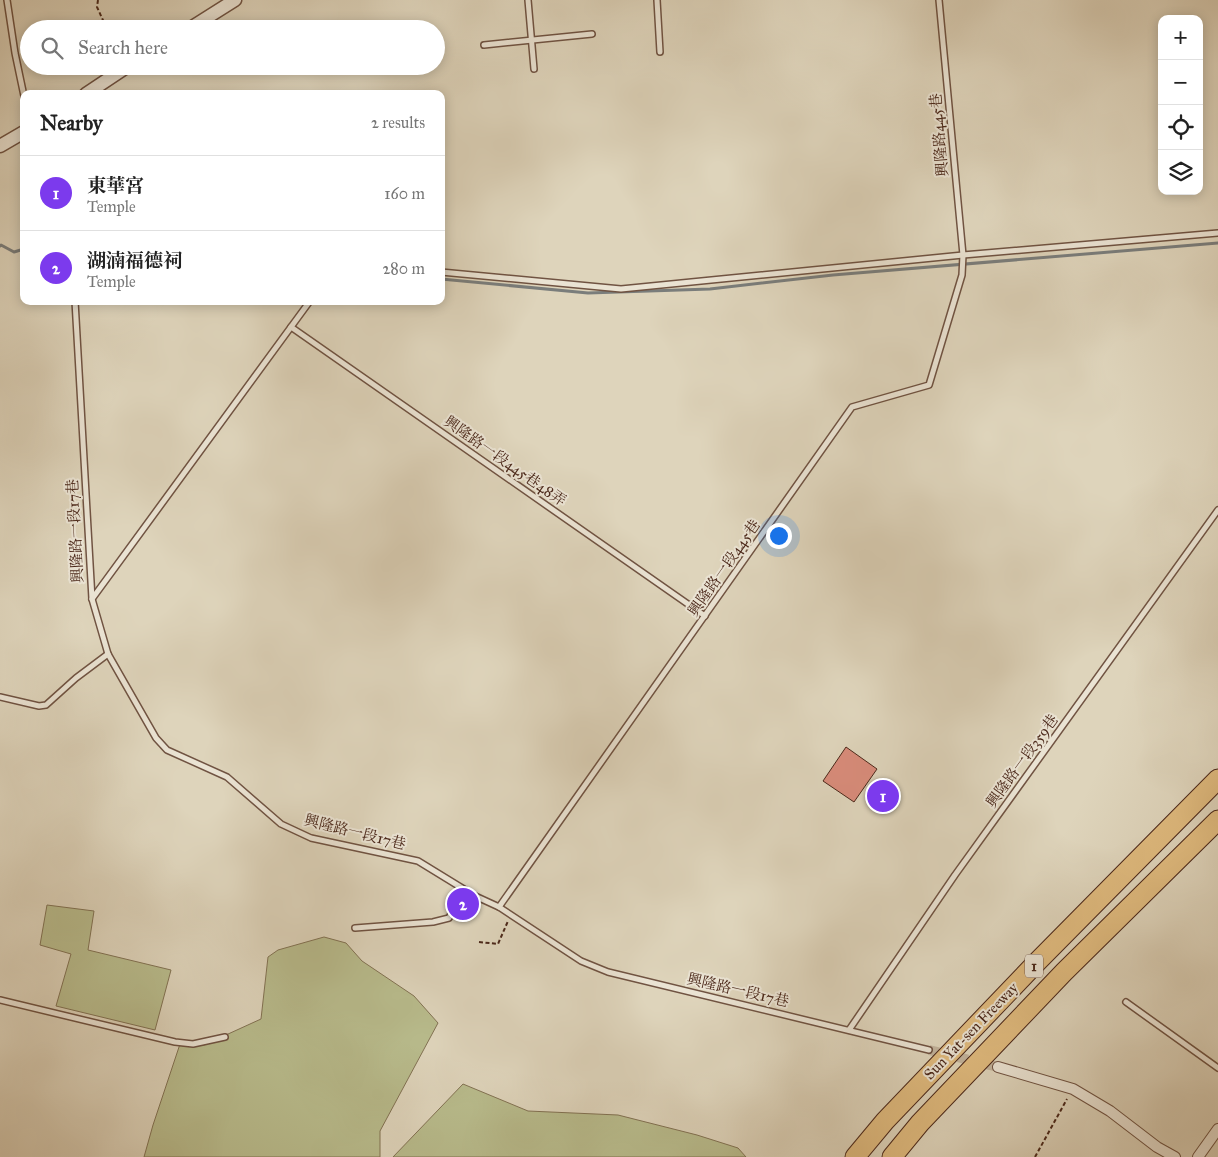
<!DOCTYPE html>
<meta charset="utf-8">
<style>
body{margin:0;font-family:"IM FELL Great Primer","Noto Serif TC",serif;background:#f6f6f6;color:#222}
.controls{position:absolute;right:15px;top:15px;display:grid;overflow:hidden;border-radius:10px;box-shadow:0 2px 12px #0003}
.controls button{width:45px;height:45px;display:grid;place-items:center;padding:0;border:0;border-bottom:1px solid #e0e0e0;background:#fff;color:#222;font:25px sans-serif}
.you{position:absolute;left:778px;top:535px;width:18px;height:18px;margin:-12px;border:4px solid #fff;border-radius:50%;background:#1a73e8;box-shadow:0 0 0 8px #1a73e833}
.badge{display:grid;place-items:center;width:32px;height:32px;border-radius:50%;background:#7c3aed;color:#fff;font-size:16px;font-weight:700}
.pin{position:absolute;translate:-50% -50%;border:2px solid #fff;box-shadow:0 1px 5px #0006}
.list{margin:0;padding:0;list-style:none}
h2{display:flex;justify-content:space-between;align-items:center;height:65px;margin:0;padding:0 20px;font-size:21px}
h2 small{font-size:16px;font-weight:400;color:#767676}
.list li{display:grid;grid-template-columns:32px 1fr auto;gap:15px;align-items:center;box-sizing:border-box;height:75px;padding:0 20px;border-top:1px solid #e0e0e0}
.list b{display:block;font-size:19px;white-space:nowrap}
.list p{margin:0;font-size:16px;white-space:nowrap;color:#767676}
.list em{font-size:16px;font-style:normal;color:#767676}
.icon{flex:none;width:28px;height:28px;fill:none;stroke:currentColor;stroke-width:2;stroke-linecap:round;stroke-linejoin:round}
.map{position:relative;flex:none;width:1218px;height:1157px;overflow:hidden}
.search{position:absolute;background:#fff;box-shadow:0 2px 12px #0003;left:20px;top:20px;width:425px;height:55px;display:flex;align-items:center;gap:12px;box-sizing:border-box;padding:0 18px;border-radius:28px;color:#767676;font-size:19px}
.panel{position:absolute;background:#fff;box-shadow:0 2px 12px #0003;left:20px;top:90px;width:425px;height:215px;border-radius:10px}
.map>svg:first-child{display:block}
.green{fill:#b8bb8c;stroke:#827253}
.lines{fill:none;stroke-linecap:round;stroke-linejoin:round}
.stream{stroke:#7a7d7b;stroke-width:3}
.building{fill:#d98c7b;stroke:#4b281a}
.minor-tunnel{stroke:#c1b29b;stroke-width:10;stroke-dasharray:10 5;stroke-linecap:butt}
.service-casing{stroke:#705342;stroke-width:8}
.minor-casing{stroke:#705342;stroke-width:12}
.tertiary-casing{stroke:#705342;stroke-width:15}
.motorway-casing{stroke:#4b281a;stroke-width:21}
.path{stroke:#4b281a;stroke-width:2;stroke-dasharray:4 2.5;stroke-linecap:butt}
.service{stroke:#eae3d3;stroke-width:5}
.minor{stroke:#eae3d3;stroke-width:10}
.tertiary{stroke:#eae3d3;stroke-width:12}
.motorway{stroke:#dfba7e;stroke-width:19}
.labels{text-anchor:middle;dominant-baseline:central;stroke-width:4;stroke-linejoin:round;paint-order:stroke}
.shield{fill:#eae3d3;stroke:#7b6052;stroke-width:1}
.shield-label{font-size:14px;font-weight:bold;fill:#4b281a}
.street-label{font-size:15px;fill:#4b281a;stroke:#eae3d3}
</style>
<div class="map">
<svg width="1218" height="1157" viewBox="0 0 1218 1157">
<rect width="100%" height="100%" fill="#ded4bb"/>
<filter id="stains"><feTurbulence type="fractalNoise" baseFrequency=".004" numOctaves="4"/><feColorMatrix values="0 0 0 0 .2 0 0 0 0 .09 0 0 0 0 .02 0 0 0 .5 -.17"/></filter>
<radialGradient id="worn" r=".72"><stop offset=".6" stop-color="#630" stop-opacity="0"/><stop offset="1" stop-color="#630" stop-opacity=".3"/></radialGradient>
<g class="green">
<path d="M47,905L94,911L88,950L171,970L155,1030L56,1006L71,954L40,945Z"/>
<path d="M324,937L346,943L362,961L414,996L438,1023L380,1131V1157H144L153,1125L181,1041L204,1045L261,1019L268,957L278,950Z"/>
<path d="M463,1084L528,1111L618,1115L697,1135L738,1148L746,1157H393Z"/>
</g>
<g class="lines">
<g class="stream">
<path d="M0,246L1,245L14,252L24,249"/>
<path d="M441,279L588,293L710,289L833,275L1218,243"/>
</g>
</g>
<path class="building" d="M846,747L877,769L854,802L823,781Z"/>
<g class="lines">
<path class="minor-tunnel" d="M929,1050L998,1067"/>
<defs>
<g id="service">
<path d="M7,0L15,53L24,96"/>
<path d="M528,0L534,69"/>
<path d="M657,0L660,52"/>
<path d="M484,45L592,34"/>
<path d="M441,272L621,289L963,255L1218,233"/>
<path d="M75,301L92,599L108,654L156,738L167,750L227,777L281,824L311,838L418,861L475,896L499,907L581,961L608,972L929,1050"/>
<path d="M291,327L705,616"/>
<path d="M92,599L310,301"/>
<path d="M0,697L39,706L46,705L76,678L108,654"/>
<path d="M499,907L852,407L929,385L962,275L963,255L939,0"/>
<path d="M355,928L433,922L449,918L463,889"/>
<path d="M0,1000L175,1042L193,1044L225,1037"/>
<path d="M1126,1002L1218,1068"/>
<path d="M849,1030L955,875L1218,510"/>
</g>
<g id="minor">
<path d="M998,1067L1073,1089L1110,1111L1157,1147L1175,1157"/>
<path d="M1198,1157L1218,1129"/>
</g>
<g id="tertiary">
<path d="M189,29L235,0"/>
<path d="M86,94L128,66"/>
<path d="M0,146L24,132"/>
</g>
<g id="motorway">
<path d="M855,1157L885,1121L1038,961L1218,779"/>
<path d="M892,1157L920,1123L1064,972L1218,820"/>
</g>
</defs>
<use href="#service" class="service-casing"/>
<use href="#minor" class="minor-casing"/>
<use href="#tertiary" class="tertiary-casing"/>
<use href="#motorway" class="motorway-casing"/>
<g class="path">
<path d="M98,0L97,7L107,29"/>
<path d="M479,942L498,944L508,921"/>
<path d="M1035,1157L1067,1099"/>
</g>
<use href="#service" class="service"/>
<use href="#minor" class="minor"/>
<use href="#tertiary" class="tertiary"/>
<use href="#motorway" class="motorway"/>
</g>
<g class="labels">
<rect class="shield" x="1025" y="954.5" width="18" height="23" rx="4"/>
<g class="shield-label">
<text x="1034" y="966">1</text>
</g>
<g class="street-label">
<text transform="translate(939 135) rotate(-95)">興隆路445巷</text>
<text transform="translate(505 461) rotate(35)">興隆路一段445巷48弄</text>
<text transform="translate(75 531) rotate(-93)">興隆路一段17巷</text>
<text transform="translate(724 568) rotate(-55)">興隆路一段445巷</text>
<text transform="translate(1022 761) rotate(-54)">興隆路一段359巷</text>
<text transform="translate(355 832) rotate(14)">興隆路一段17巷</text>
<text transform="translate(738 990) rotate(13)">興隆路一段17巷</text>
<text transform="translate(971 1031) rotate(-46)">Sun Yat-sen Freeway</text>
</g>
</g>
<rect width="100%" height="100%" filter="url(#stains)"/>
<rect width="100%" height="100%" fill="url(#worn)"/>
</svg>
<div class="controls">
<button>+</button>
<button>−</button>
<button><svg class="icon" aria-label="locate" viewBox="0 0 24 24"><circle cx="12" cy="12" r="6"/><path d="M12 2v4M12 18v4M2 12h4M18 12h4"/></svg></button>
<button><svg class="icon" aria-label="layers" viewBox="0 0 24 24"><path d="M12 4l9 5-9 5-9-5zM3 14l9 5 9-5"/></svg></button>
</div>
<div class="you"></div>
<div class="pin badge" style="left:883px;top:796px">1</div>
<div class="pin badge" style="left:463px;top:904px">2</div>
<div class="search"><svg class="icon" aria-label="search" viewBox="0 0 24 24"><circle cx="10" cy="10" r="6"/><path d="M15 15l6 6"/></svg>Search here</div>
<section class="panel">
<h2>Nearby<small>2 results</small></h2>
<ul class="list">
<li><span class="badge">1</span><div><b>東華宮</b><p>Temple</p></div><em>160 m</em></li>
<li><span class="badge">2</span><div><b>湖湳福德祠</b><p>Temple</p></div><em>280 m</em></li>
</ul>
</section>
</div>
